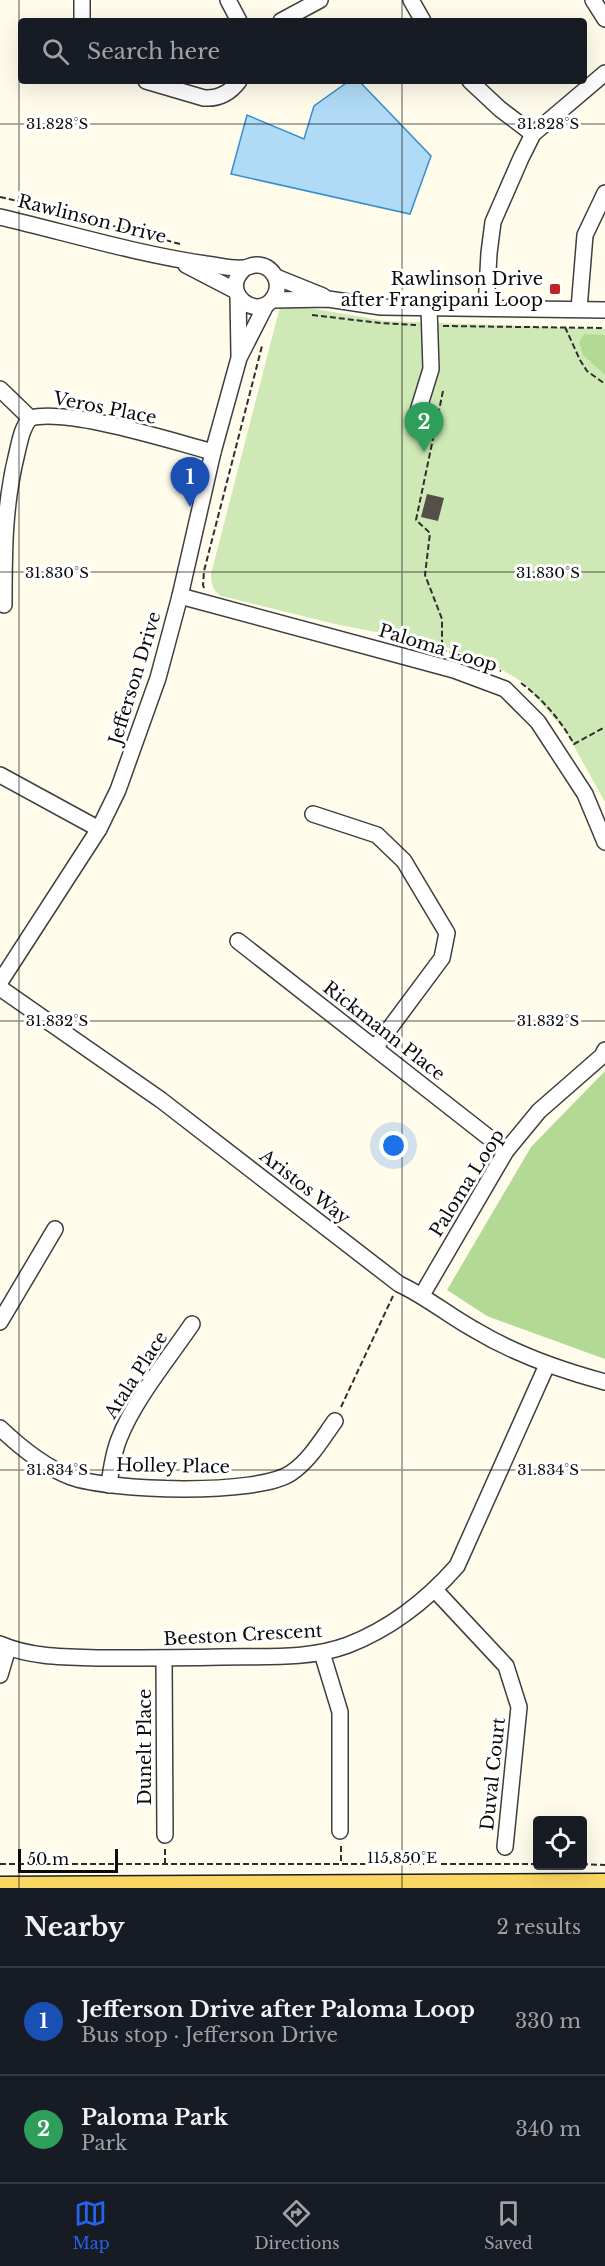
<!DOCTYPE html>
<meta charset="utf-8">
<style>
body{margin:0;font-family:"Libre Baskerville",serif;background:#20242c;color:#f1f3f6}
.controls{position:absolute;right:18px;bottom:18px;display:grid;overflow:hidden;border-radius:6px;box-shadow:0 6px 24px #0002}
.controls button{width:54px;height:54px;display:grid;place-items:center;padding:0;border:0;border-bottom:2px solid #363941;background:#171b24;color:#f1f3f6;font:30px sans-serif}
.scale{position:absolute;left:18px;bottom:15px;width:100px;box-sizing:border-box;padding-left:6px;border:3px solid #0c0c0c;border-top:0;font-size:16px;line-height:21px;white-space:nowrap;color:#0c0c0c;-webkit-text-stroke:4px #fff;paint-order:stroke}
.you{position:absolute;left:394px;top:1146px;width:21px;height:21px;margin:-15px;border:4px solid #fff;border-radius:50%;background:#1a73e8;box-shadow:0 0 0 9px #1a73e833}
.badge{display:grid;place-items:center;width:39px;height:39px;border-radius:50%;background:#2563eb;color:#fff;font-size:20px;font-weight:700}
.pin{position:absolute;translate:-50% -50px;filter:drop-shadow(0 2px 3px #0008)}
.pin::after{content:'';position:absolute;top:32px;width:21px;height:18px;background:inherit;clip-path:polygon(0 0,100% 0,50% 100%)}
.list{margin:0;padding:0;list-style:none}
h2{display:flex;justify-content:space-between;align-items:center;height:78px;margin:0;padding:0 24px;font-size:26px}
h2 small{font-size:20px;font-weight:400;color:#9ea1a6}
.list li{display:grid;grid-template-columns:39px 1fr auto;gap:18px;align-items:center;box-sizing:border-box;height:108px;padding:0 24px;border-top:2px solid #363941}
.list b{display:block;font-size:22px;white-space:nowrap}
.list p{margin:0;font-size:20px;white-space:nowrap;color:#9ea1a6}
.list em{font-size:20px;font-style:normal;color:#9ea1a6}
.icon{flex:none;width:33px;height:33px;fill:none;stroke:currentColor;stroke-width:2;stroke-linecap:round;stroke-linejoin:round}
.map{position:relative;flex:none;width:605px;height:1888px;overflow:hidden}
.search{position:absolute;background:#171b24;box-shadow:0 6px 24px #0002;left:18px;right:18px;top:18px;height:66px;display:flex;align-items:center;gap:15px;box-sizing:border-box;padding:0 21px;border-radius:6px;color:#9ea1a6;font-size:22px}
.sheet{height:294px;background:#171b24}
nav{display:flex;justify-content:space-around;align-items:center;box-sizing:border-box;height:84px;border-top:2px solid #363941;background:#171b24;font-size:16px;color:#9ea1a6}
nav a{display:grid;justify-items:center;gap:3px}
nav .on{color:#2563eb}
.map>svg:first-child{display:block}
.green{fill:#cfe9b6}
.forest{fill:#b2da95}
.water{fill:#b0dbf6;stroke:#378ecd;stroke-width:1.5}
.building{fill:#554e49}
.lines{fill:none;stroke-linecap:round;stroke-linejoin:round}
.minor-casing{stroke:#3f3f3f;stroke-width:18}
.major-casing{stroke:#1d1d1d;stroke-width:21}
.path{stroke:#2e2e2e;stroke-width:2;stroke-dasharray:6 3;stroke-linecap:butt}
.minor{stroke:#fff;stroke-width:15}
.major{stroke:#f9d762;stroke-width:18}
.ticks{fill:none;stroke:#0c0c0c;stroke-width:1.5;stroke-opacity:0.45}
.poi-dot{fill:#bc2428;stroke:#fff;stroke-width:2}
.labels{text-anchor:middle;dominant-baseline:central;stroke-width:6;stroke-linejoin:round;paint-order:stroke}
.street-label{font-size:18px;fill:#0c0c0c;stroke:#fff}
.poi-label{font-size:18px;fill:#0c0c0c;stroke:#fff;text-anchor:end}
.ticks-label{font-size:15px;text-anchor:middle;fill:#0c0c0c;stroke:#fff;stroke-width:6;stroke-linejoin:round;paint-order:stroke}
</style>
<div class="map">
<svg width="605" height="1888" viewBox="0 0 605 1888">
<rect width="100%" height="100%" fill="#fffcec"/>
<path class="green" d="M281,303L385,321L605,329V802L566,732L524,683L496,666L442,645L335,624L221,596C213,591 211,583 211,574Z"/>
<g class="forest">
<path d="M584,334L605,335V375L583,355L579,342Z"/>
<path d="M605,1071V1359L487,1316L447,1290L531,1147Z"/>
</g>
<path class="water" d="M349,81H359L431,156L410,214L231,174L247,115L304,139L314,106Z"/>
<path class="building" d="M427,494L444,498L438,521L421,517Z"/>
<g class="lines">
<defs>
<g id="minor">
<path d="M228,0L239,21"/>
<path d="M411,0L423,21"/>
<path d="M593,0L605,19"/>
<path d="M82,21V0"/>
<path d="M281,21L320,0"/>
<path d="M146,81L204,98C219,99 230,93 239,81"/>
<path d="M470,81L500,109L533,134"/>
<path d="M0,217C68,233 137,254 206,264C217,265 231,269 243,268C247,268 251,265 256,265C272,264 283,283 274,297C258,323 218,292 244,269"/>
<path d="M186,265L236,291"/>
<path d="M276,277L323,296"/>
<path d="M238,295L239,355"/>
<path d="M272,300L328,299L381,307L605,310"/>
<path d="M486,308L489,253L493,222L521,158L533,134L605,73"/>
<path d="M579,309L585,235L605,193"/>
<path d="M0,389L30,418C69,408 171,441 213,452"/>
<path d="M414,424L431,369L429,307"/>
<path d="M180,596L454,670L505,689L538,722L585,794L605,842"/>
<path d="M4,605C4,552 4,505 17,453C20,440 22,428 30,418"/>
<path d="M0,775L99,829"/>
<path d="M313,814L377,835L404,861L447,933L442,958L375,1048"/>
<path d="M238,941L506,1151"/>
<path d="M0,982L99,829L118,790L158,678L180,596L213,452L239,358L266,305"/>
<path d="M0,988L161,1100L399,1284C427,1297 449,1316 475,1330C515,1354 560,1370 605,1382"/>
<path d="M422,1295L506,1151L539,1111L602,1056L605,1050"/>
<path d="M0,1322L55,1229"/>
<path d="M0,1428C21,1448 44,1467 71,1477C110,1491 257,1496 291,1473C310,1460 322,1439 335,1421"/>
<path d="M109,1485C111,1469 113,1454 119,1439C134,1400 169,1358 192,1324"/>
<path d="M435,1590L506,1666L519,1707L505,1847"/>
<path d="M0,1644C32,1658 69,1657 103,1658C143,1658 182,1658 221,1657C263,1656 308,1660 348,1645C392,1628 426,1601 457,1566L547,1365"/>
<path d="M322,1653L340,1712V1831"/>
<path d="M164,1659L165,1835"/>
<path d="M0,1675L8,1648"/>
</g>
<path id="major" d="M0,1886L605,1883"/>
</defs>
<use href="#minor" class="minor-casing"/>
<use href="#major" class="major-casing"/>
<g class="path">
<path d="M0,197L39,206L180,244"/>
<path d="M312,315L380,323L416,325"/>
<path d="M443,326L605,328"/>
<path d="M565,327L580,360L587,371L605,384"/>
<path d="M443,391L416,520L430,533L425,575L442,619V650L480,661L501,671"/>
<path d="M204,588L203,585L204,571L262,346"/>
<path d="M425,646L442,650"/>
<path d="M521,683C543,699 561,721 574,744L605,727"/>
<path d="M341,1407L393,1296"/>
<path d="M341,1846V1864"/>
<path d="M0,1864H538"/>
<path d="M165,1864V1849"/>
<path d="M582,1864L605,1865"/>
</g>
<use href="#minor" class="minor"/>
<use href="#major" class="major"/>
</g>
<path class="ticks" d="M19,0V1888M402,0V21M402,81V1888M0,124H605M0,572H605M0,1021H605M0,1470H605"/>
<rect class="poi-dot" x="549" y="283" width="12" height="12" rx="3"/>
<g class="labels">
<g class="street-label">
<text transform="translate(92 219) rotate(14)">Rawlinson Drive</text>
<text transform="translate(105 408) rotate(11)">Veros Place</text>
<text transform="translate(438 648) rotate(17)">Paloma Loop</text>
<text transform="translate(135 678) rotate(-73)">Jefferson Drive</text>
<text transform="translate(384 1031) rotate(38)">Rickmann Place</text>
<text transform="translate(467 1183) rotate(-58)">Paloma Loop</text>
<text transform="translate(305 1187) rotate(38)">Aristos Way</text>
<text transform="translate(136 1375) rotate(-57)">Atala Place</text>
<text transform="translate(173 1466) rotate(1)">Holley Place</text>
<text transform="translate(243 1635) rotate(-3)">Beeston Crescent</text>
<text transform="translate(145 1747) rotate(-90)">Dunelt Place</text>
<text transform="translate(493 1774) rotate(-84)">Duval Court</text>
</g>
<g class="poi-label">
<text x="543" y="279">Rawlinson Drive<tspan x="543" dy="21">after Frangipani Loop</tspan></text>
</g>
</g>
<g class="ticks-label">
<text x="57" y="129">31.828°S</text>
<text x="548" y="129">31.828°S</text>
<text x="57" y="578">31.830°S</text>
<text x="548" y="578">31.830°S</text>
<text x="57" y="1026">31.832°S</text>
<text x="548" y="1026">31.832°S</text>
<text x="57" y="1475">31.834°S</text>
<text x="548" y="1475">31.834°S</text>
<text x="402" y="1863">115.850°E</text>
</g>
</svg>
<div class="controls">
<button><svg class="icon" aria-label="locate" viewBox="0 0 24 24"><circle cx="12" cy="12" r="6"/><path d="M12 2v4M12 18v4M2 12h4M18 12h4"/></svg></button>
</div>
<div class="scale">50 m</div>
<div class="you"></div>
<div class="pin badge" style="left:190px;top:507px;background:#1a4fb4">1</div>
<div class="pin badge" style="left:424px;top:452px;background:#2e9e5b">2</div>
<div class="search"><svg class="icon" aria-label="search" viewBox="0 0 24 24"><circle cx="10" cy="10" r="6"/><path d="M15 15l6 6"/></svg>Search here</div>
</div>
<section class="sheet">
<h2>Nearby<small>2 results</small></h2>
<ul class="list">
<li><span class="badge" style="background:#1a4fb4">1</span><div><b>Jefferson Drive after Paloma Loop</b><p>Bus stop · Jefferson Drive</p></div><em>330 m</em></li>
<li><span class="badge" style="background:#2e9e5b">2</span><div><b>Paloma Park</b><p>Park</p></div><em>340 m</em></li>
</ul>
</section>
<nav>
<a class="on"><svg class="icon" aria-label="map" viewBox="0 0 24 24"><path d="M3 6l6-2 6 2 6-2v14l-6 2-6-2-6 2zM9 4v14M15 6v14"/></svg>Map</a>
<a><svg class="icon" aria-label="directions" viewBox="0 0 24 24"><path d="M12 3l9 9-9 9-9-9zM9 14v-3h6M13 9l2 2-2 2"/></svg>Directions</a>
<a><svg class="icon" aria-label="saved" viewBox="0 0 24 24"><path d="M7 4h10v16l-5-4-5 4z"/></svg>Saved</a>
</nav>
